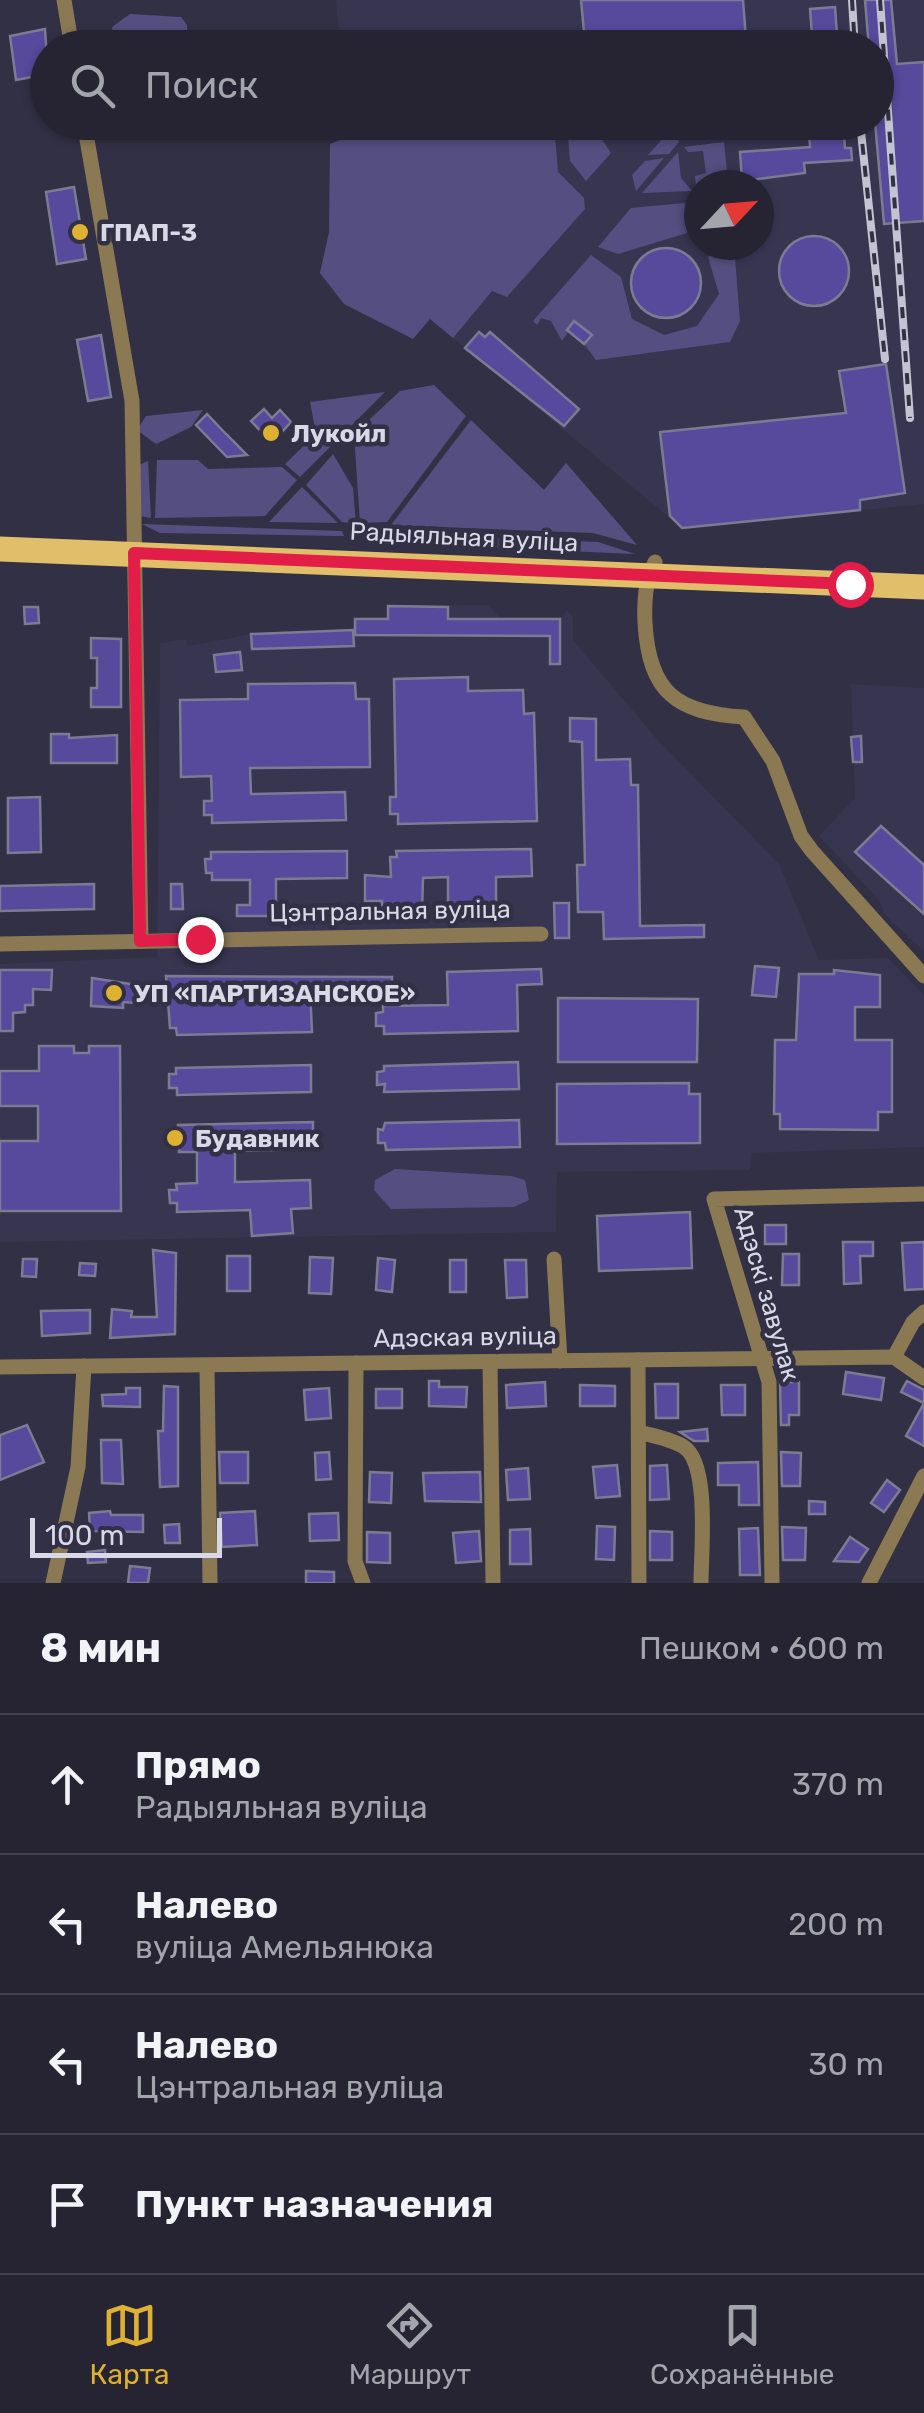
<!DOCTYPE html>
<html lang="ru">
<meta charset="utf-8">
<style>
body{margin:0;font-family:Rubik,sans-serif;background:#2e2c3b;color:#f1f3f6}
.compass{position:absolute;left:684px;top:170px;width:90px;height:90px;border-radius:50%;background:#262433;box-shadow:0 2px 8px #0004;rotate:64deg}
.scale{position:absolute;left:30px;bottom:25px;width:192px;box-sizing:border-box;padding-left:10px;border:5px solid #d9d8e6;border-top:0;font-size:28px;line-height:35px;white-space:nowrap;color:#d9d8e6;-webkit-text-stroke:8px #323044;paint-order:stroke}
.stop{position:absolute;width:30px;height:30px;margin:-22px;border:8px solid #e11d48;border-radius:50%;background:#fff}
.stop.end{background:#e11d48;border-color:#fff;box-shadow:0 2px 10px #0008}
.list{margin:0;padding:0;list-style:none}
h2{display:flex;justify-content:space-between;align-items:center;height:130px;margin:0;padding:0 40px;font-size:42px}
h2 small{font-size:32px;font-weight:400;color:#a4a4ac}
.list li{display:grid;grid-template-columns:65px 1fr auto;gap:30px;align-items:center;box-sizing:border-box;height:140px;padding:0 40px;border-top:2px solid #42414e}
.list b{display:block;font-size:38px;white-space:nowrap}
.list p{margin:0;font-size:32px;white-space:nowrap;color:#a4a4ac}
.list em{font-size:32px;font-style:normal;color:#a4a4ac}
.icon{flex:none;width:55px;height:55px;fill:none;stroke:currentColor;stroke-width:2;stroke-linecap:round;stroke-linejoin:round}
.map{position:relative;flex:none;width:924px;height:1583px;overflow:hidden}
.search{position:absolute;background:#262433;box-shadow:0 2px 8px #0004;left:30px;right:30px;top:30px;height:110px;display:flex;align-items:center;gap:25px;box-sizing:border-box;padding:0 35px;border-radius:55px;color:#a4a4ac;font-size:38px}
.sheet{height:690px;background:#262433}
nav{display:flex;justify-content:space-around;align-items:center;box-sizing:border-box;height:140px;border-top:2px solid #42414e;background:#262433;font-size:28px;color:#a4a4ac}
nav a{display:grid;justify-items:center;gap:5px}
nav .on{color:#deb133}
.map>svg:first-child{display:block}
.built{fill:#373550;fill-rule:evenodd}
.green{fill:#554f81}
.building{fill:#57499c;stroke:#7c7b93;stroke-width:2.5}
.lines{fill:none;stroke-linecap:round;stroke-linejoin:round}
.minor{stroke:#8a7952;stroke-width:15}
.primary{stroke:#e1be6a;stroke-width:25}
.rail-casing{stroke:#c4c3d1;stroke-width:8}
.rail{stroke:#323044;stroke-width:4;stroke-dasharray:11;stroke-linecap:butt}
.route{stroke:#e11d48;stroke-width:12}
.poi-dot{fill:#deb133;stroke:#323044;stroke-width:4}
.labels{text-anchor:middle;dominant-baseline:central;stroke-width:9;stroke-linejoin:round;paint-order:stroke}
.poi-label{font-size:25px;font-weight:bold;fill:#d9d8e6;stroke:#323044;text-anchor:start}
.street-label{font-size:25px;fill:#d9d8e6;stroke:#323044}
</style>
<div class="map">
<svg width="924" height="1583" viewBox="0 0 924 1583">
<rect width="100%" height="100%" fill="#323044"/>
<g class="built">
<path d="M336,0H924V504L682,528L397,292L356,234L346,123L876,122V48L340,47ZM699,185H759V245H699Z"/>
<path d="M488,605L501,619H560L567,610L573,617V640L657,739L779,864L819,960L888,958L924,995V1147L752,1153L750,1170L557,1172L556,1232L0,1242V964L157,957L160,643L186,639L188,646L251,634L355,631V619H388V606Z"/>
<path d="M851,684L924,688V951L885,915L879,900L819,836L855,798Z"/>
</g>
<g class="green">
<path d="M130,14L181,17L187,25L188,40L166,47H134L132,36L114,38L112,27Z"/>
<path d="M400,123H554L558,172L584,198L585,209L507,297L492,291L453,338L430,319L413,339L344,304L320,273L329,232L330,144L347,137L400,134Z"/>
<path d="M567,123H614L603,141L611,153L586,181L570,161Z"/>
<path d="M675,125L679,142L669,154L648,155Z"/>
<path d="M724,142L728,182L696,189L695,176L706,173L703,151L688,152L684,147Z"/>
<path d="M678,152L681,178L692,191L642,193Z"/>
<path d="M664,158L636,191L632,175L645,161Z"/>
<path d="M685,203L696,213L687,233L618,254L598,247L631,208Z"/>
<path d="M720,245H734L740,321L730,342L596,360L584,344L591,334L575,322L562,341L551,321L541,318L537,325L533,321L591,255L621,277L632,319L664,335L697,326L719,294L708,257Z"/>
<path d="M434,385L466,416L387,522L360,523L354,434L400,391Z"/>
<path d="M385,392L300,477L285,464L316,434L310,402Z"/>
<path d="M203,410L191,427L156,444L137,430L146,416Z"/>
<path d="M471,420L544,490L566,463L637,545L593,533L391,525Z"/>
<path d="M333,454L353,488L356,524L342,522L306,485Z"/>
<path d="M157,460H198L208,469L282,467L297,480L265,516L155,518Z"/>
<path d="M148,461L151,518L140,516L139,465Z"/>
<path d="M302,487L338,523L269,522Z"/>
<path d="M142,524L342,531L344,536L160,533Z"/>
<path d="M419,535L598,542L635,554L450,546L420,540Z"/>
<path d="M395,1169L512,1176L525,1180L529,1200L514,1207L391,1209L374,1190L375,1180Z"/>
</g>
<g class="building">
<path d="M581,0H743L746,39L681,48H574L573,33L584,32Z"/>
<path d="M865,0H891L897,64L924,62V221L884,224L875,122L876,48H869Z"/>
<path d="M835,7L838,48H813L810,9Z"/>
<path d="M45,29L48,74L16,80L10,36Z"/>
<path d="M132,36L134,48H95V41Z"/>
<path d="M346,122H400L401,134L347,137Z"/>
<path d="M817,122H843L845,148H851L852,160L804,163L805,173L742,181L740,152L810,147L809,130H817Z"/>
<path d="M74,187L86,259L57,264L46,192Z"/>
<circle cx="814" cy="271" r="35"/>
<circle cx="666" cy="283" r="35"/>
<path d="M574,321L592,335L584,344L567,330Z"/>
<path d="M479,332L485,337L490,332L579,409L564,426L465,348Z"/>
<path d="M101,335L111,397L88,401L77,340Z"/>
<path d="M886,364L905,493L860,500V510L682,528L670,516L660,432L846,413L839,371Z"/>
<path d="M264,409L272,418L280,410L291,422L272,443L251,421Z"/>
<path d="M207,414L226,434L247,455L227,457L196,425Z"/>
<path d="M388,606L448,607V619H560V664H550V636L355,635V619H388Z"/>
<path d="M24,607H38L39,623L25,624Z"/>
<path d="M353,630L354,646L252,649L251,634Z"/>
<path d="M91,638L121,639V707H91V688H97V658H91Z"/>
<path d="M240,652L242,670L216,672L214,655Z"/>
<path d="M468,677V691L523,690L524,714L534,713L537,821L398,824V814H390V797H396L394,679Z"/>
<path d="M355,683L356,699H369L370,767L250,768L251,794L345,792L346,820L212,823V815H204V801H212L211,776L181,777L180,700L248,699V684Z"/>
<path d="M570,718L596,719V760L630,759L631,785H638L640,926L704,925V937L604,939L603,912H578L577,865H585L582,742L570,741Z"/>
<path d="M51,734H69V738L117,735V763H51Z"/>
<path d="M861,736L862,762H853L851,737Z"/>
<path d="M40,797L41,852L8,853V798Z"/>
<path d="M881,826L924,865V914L855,852Z"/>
<path d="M531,849L532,876L496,877V905H448V877L423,878L422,914L382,915V901H365V875L391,877L390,857H397L396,851Z"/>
<path d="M347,851V878L276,879V916H237V905H250V880H212V873H206L205,859H211V852Z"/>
<path d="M94,884V909L0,911V886Z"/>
<path d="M171,884H182L183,909H171Z"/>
<path d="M554,903H569V938H555Z"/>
<path d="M755,966L779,968L776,997L752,995Z"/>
<path d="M541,969L542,984L517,985L518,1031L384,1034V1026H376V1013L383,1012V1006L448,1005L447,972Z"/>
<path d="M0,970H52L51,990L33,989V1005H25V1012L13,1013V1031H0Z"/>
<path d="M834,970L880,975V1007H855V1040H892V1112H878V1130L780,1129V1114H774L775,1040H796L799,974H834Z"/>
<path d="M166,976L392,977V989H310L312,1032L177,1035L176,1028H170Z"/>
<path d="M92,978L137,985L136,1003L123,1002V1008L91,1006Z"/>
<path d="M558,998L698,999L697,1062H558Z"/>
<path d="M39,1046H74V1053H89V1046H120L121,1211H0V1141H38V1106H0V1071H39Z"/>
<path d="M518,1062L519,1089L384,1092L385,1084L377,1085V1072L384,1071V1066Z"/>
<path d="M311,1065V1092L177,1095V1088H169V1074H176V1068Z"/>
<path d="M689,1083V1094H700V1143L557,1144V1084Z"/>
<path d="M519,1120L520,1147L386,1150L385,1143H378V1129L383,1130L385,1123Z"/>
<path d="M313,1122V1149L235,1151V1182L310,1180L311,1208L291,1209L293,1233L252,1236L250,1210L177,1212V1203H170L169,1190H177L176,1184L197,1183V1152H179V1145L170,1146V1132L178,1131V1125Z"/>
<path d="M690,1212L692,1268L599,1271L597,1216Z"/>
<rect x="765" y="1225" width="21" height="19"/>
<path d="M843,1242H873V1256H860L861,1283L844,1284Z"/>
<path d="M924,1242V1289L905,1290L902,1243Z"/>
<path d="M153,1250L176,1253L175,1334L110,1338L112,1309L132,1311L131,1317H157Z"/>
<path d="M783,1254H799V1285H782Z"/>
<rect x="227" y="1256" width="23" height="35"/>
<path d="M310,1257L333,1258L331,1294L309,1293Z"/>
<path d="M378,1258L395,1260L392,1292L376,1290Z"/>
<path d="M23,1259H37L36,1277L22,1276Z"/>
<rect x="450" y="1260" width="16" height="32"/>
<path d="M505,1260H526L527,1297L507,1298Z"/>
<path d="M80,1263L96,1264L95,1276L79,1275Z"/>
<path d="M90,1310V1333L42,1336L41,1311Z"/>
<path d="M846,1372L884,1378L881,1400L843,1394Z"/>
<path d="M429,1381H439V1387H467L466,1407L429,1406Z"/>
<path d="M907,1381L924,1390V1403L901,1392Z"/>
<path d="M545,1382L546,1406L507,1408L506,1385Z"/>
<path d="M780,1382H799V1415H789V1425H781Z"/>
<path d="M655,1384H678V1418H656Z"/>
<path d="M580,1385L615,1386V1406H580Z"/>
<path d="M721,1385H745V1415H722Z"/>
<path d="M164,1386L178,1387V1486L160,1487L158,1431H163Z"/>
<path d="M126,1388H140V1407L103,1406L102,1395L126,1394Z"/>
<path d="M329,1388L331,1418L306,1420L304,1390Z"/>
<rect x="376" y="1389" width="26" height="19"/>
<path d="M924,1403V1446L906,1436Z"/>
<path d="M27,1425L44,1462L0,1480V1435Z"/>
<path d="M707,1429L708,1441H694L680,1432Z"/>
<path d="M101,1440H121L123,1484L102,1483Z"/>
<path d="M219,1452H248V1483H220Z"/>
<path d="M329,1452L331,1479L316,1480L315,1453Z"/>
<path d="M781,1452L801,1453L800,1486H782Z"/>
<path d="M758,1462L759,1505H739V1485H718V1463Z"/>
<path d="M617,1465L620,1496L596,1498L593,1467Z"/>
<path d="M667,1465L669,1499L650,1500V1466Z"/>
<path d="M528,1468L530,1499L508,1500L506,1470Z"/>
<path d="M370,1472L392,1473L391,1503L369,1502Z"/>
<path d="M480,1472L481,1502L425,1501L423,1473Z"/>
<path d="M887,1480L900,1490L884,1512L871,1503Z"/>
<path d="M809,1501L825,1502V1514H809Z"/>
<path d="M110,1511L111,1515H143V1532L90,1531L89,1513Z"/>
<path d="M255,1511L257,1545L222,1547L220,1513Z"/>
<path d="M338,1513L339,1540L310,1541L309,1514Z"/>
<path d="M179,1524L180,1543H165L164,1525Z"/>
<path d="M597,1526L615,1527L614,1560L596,1559Z"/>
<path d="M782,1527L806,1528L805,1560H783Z"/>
<path d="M758,1528L760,1575H740L739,1529Z"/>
<path d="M530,1529L531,1564H510V1530Z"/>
<path d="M479,1531L481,1561L456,1563L453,1533Z"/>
<path d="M650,1531L672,1532V1560H650Z"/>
<path d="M367,1532L390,1533V1563L367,1562Z"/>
<path d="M850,1537L868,1549L859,1562L834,1561Z"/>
<path d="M105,1550L106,1562L88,1563L87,1552Z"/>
<path d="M130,1566L150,1568L148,1583H128Z"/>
<path d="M306,1571L334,1572V1583H306Z"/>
</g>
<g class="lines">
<g class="minor">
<path d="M64,0L72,48"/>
<path d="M84,122L132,401L141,941"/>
<path d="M655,562C645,582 644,601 645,623C649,693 677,713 744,717L773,761L801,836L812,851L924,976"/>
<path d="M0,944L541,934"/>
<path d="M554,1259L560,1361"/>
<path d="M894,1357L913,1322L924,1312"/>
<path d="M638,1360L639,1583"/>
<path d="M490,1362L493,1583"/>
<path d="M356,1363L355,1561L363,1583"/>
<path d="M207,1366L210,1583"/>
<path d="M0,1367L894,1357L924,1378"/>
<path d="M639,1432C653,1436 672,1439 684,1447C710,1464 701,1553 701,1583"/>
<path d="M53,1583L78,1467L84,1366"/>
<path d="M772,1583L769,1382L714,1199L924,1194"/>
<path d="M869,1583L924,1476"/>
</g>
<path class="primary" d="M0,549L924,587"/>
<defs>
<g id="rail">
<path d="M852,0L855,48"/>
<path d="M880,0L910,418"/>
<path d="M860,122L885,359"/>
</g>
</defs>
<use href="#rail" class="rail-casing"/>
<use href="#rail" class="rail"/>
</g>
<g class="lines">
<path class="route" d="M200,939L140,941L134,553L850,584"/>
</g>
<g class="poi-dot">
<circle cx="80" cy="232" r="10"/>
<circle cx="271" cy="433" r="10"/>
<circle cx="114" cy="993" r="10"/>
<circle cx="175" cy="1138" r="10"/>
</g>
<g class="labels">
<g class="poi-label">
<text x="100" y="232">ГПАП-3</text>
<text x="291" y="433">Лукойл</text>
<text x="134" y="993">УП «ПАРТИЗАНСКОЕ»</text>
<text x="195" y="1138">Будавник</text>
</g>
<g class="street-label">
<text transform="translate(464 537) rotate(3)">Радыяльная вуліца</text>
<text transform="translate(390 911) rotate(-1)">Цэнтральная вуліца</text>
<text transform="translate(767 1294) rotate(74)">Адэскі завулак</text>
<text transform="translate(465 1337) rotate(-1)">Адэская вуліца</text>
</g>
</g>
</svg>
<svg class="compass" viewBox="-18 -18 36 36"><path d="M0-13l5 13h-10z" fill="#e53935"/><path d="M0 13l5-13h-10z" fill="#a4a4ac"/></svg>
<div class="scale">100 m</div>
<div class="stop" style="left:850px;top:584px"></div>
<div class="stop end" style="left:200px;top:939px"></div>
<div class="search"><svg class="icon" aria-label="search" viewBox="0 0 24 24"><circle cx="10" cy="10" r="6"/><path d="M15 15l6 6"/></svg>Поиск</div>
</div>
<section class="sheet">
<h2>8 мин<small>Пешком · 600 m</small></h2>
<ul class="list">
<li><svg class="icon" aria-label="ahead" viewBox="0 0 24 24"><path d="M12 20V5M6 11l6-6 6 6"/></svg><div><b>Прямо</b><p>Радыяльная вуліца</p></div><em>370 m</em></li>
<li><svg class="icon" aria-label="left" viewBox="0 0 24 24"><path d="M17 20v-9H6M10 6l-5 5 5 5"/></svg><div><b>Налево</b><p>вуліца Амельянюка</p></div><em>200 m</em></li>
<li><svg class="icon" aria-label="left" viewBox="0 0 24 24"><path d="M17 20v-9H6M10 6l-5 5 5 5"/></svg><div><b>Налево</b><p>Цэнтральная вуліца</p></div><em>30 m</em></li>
<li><svg class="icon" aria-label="arrive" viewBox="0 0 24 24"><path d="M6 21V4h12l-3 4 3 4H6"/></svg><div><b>Пункт назначения</b></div></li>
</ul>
</section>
<nav>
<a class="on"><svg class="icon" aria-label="map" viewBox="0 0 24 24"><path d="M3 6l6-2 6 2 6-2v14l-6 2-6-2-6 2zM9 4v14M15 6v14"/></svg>Карта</a>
<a><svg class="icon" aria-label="directions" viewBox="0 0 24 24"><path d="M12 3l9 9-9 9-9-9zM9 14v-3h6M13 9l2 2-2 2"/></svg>Маршрут</a>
<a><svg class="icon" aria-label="saved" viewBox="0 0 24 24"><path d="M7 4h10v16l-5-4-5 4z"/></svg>Сохранённые</a>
</nav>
